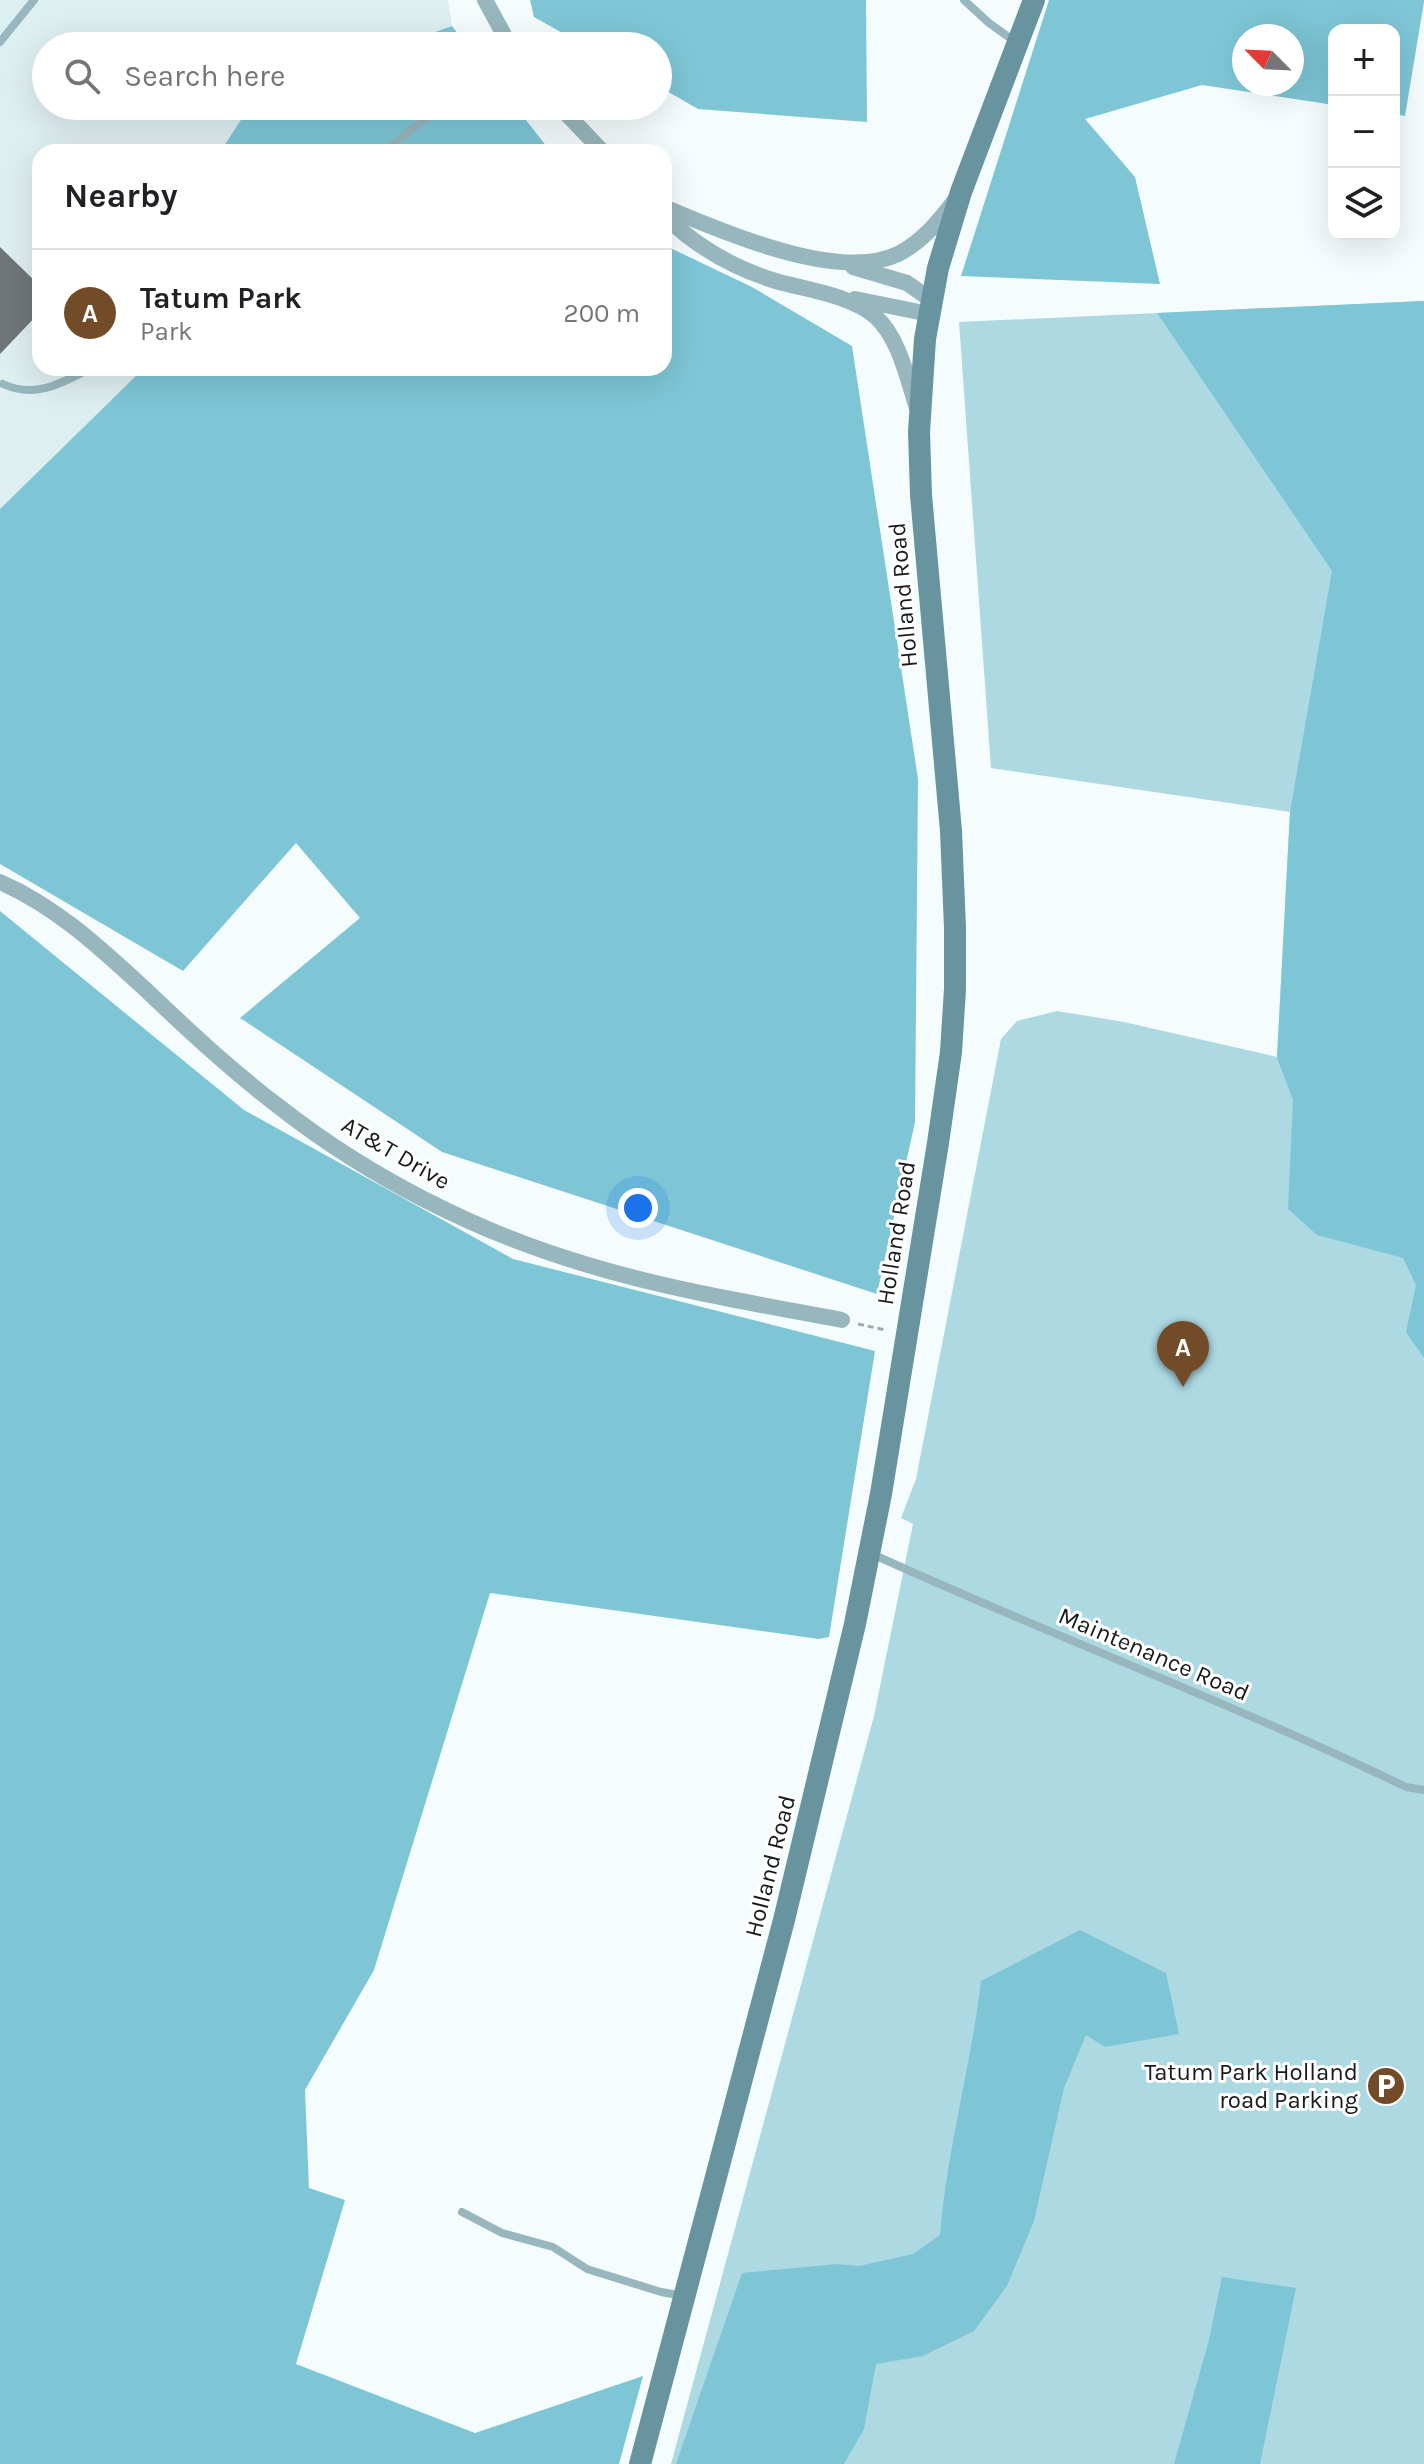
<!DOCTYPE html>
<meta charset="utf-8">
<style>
body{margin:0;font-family:Karla,sans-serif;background:#f6f6f6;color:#202124}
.controls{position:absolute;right:24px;top:24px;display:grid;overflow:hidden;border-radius:16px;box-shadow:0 8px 32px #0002}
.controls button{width:72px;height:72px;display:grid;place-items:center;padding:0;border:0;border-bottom:2px solid #e0e0e0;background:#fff;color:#202124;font:40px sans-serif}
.compass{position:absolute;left:1232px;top:24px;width:72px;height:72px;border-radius:50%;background:#fff;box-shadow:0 8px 32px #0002;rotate:294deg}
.you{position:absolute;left:638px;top:1208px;width:28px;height:28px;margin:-20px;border:6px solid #fff;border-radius:50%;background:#1a73e8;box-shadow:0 0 0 12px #1a73e833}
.badge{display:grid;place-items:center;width:52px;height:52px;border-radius:50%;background:#724c28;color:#fff;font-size:26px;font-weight:700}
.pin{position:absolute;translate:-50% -66px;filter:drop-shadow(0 2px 4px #0008)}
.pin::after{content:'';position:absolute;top:42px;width:28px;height:24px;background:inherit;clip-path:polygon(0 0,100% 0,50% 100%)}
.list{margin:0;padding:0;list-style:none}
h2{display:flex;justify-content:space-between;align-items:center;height:104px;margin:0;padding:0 32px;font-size:34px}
h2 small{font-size:26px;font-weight:400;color:#757577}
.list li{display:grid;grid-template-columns:52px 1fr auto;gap:24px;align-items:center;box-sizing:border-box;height:128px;padding:0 32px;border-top:2px solid #e0e0e0}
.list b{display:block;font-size:30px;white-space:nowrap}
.list p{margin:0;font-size:26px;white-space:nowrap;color:#757577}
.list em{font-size:26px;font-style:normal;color:#757577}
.icon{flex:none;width:44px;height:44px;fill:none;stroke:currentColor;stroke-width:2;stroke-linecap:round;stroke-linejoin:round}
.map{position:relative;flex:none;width:1424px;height:2464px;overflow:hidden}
.search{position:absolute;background:#fff;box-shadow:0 8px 32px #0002;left:32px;top:32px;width:640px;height:88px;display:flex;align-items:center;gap:20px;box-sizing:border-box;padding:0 28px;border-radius:44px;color:#757577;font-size:30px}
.panel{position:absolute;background:#fff;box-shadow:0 8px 32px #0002;left:32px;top:144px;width:640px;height:232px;border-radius:24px}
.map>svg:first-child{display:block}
.built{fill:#deeff2}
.green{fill:#add9e3}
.forest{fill:#7ec6d6;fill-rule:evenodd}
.building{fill:#707677}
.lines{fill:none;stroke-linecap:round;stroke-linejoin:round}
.path{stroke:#a3aaaa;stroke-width:3;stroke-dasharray:6 4;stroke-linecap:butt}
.lane{stroke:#98b6bd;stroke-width:8}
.street{stroke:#98b6bd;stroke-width:16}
.secondary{stroke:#67949f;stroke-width:22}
.labels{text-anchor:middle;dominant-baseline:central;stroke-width:6;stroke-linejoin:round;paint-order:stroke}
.street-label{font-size:24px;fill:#181b1b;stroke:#fff}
.poi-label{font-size:24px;fill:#181b1b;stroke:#fff;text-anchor:end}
</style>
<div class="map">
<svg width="1424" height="2464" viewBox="0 0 1424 2464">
<rect width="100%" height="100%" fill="#f4fcfd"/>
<path class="built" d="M0,0H448L452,26L395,46H46V106H250L220,152H40V368H144L0,509Z"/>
<path class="green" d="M1424,301V2464H671L874,1716L913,1524L901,1518L916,1479L1001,1039L1017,1021L1057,1011L1124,1022L1277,1057L1290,812L991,768L959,322Z"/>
<g class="forest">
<path d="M530,0H866L867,122L698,109L658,86V46H586L534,17Z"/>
<path d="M1049,0H1424V2L1405,116L1394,114V30H1334V105L1202,85L1085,119L1135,177L1160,284L961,276ZM1244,36H1292V84H1244Z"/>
<path d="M452,26L467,46H395Z"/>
<path d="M250,106H515L551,152H220Z"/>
<path d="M664,245L752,287L852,346L918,779L915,1122L877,1294L442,1152L240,1018L360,918L296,843L183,971L0,864V509L144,368H664Z"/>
<path d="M1424,301V1358L1406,1332L1416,1285L1403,1258L1317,1235L1288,1209L1293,1100L1277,1058L1290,812L1332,571L1157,313Z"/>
<path d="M0,911L244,1110L513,1259L875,1351L829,1637L819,1639L490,1593L374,1970L305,2090L309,2188L345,2200L296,2364L475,2433L643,2376L619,2464H0Z"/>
<path d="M1080,1930L1166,1973L1179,2034L1105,2047L1086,2035L1064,2088L1034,2221L1007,2286L974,2331L923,2356L876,2364L864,2429L844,2464H676L742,2273L837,2264L859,2266L913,2254L940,2235C947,2149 971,2066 981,1981Z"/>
<path d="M1222,2277L1296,2288L1260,2464H1174L1209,2340Z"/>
</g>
<path class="building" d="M0,247L40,286V312L0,354Z"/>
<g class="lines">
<path class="path" d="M858,1324L886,1330"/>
<g class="lane">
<path d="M964,0L989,23L1017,43"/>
<path d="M0,42L34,0"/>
<path d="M384,152L441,106"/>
<path d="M3,384C35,399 62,383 91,368"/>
<path d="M870,1553C1047,1634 1230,1702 1406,1787L1424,1790"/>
<path d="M462,2212L502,2233L553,2247L587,2269L661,2292L684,2296"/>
</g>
<g class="street">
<path d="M485,0L510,46"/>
<path d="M559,106L603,152"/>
<path d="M664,207C721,231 839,283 898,254C922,242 939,221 955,200"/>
<path d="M664,215C696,247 735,269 779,282C809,290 852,296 876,317C900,339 908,382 918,411"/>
<path d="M853,267L907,283L931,300"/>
<path d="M855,299L929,314"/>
<path d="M0,882C57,907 100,948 145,989C189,1031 233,1072 282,1109C372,1179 479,1233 588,1265C671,1290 757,1304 842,1320"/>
</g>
<path class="secondary" d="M640,2464L784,1920L855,1624L881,1494L938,1143L951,1052L955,989V928L951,831L921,495L919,432L925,339L938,268L961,192L1034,0"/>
</g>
<defs>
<symbol id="parking-disc" viewBox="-11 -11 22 22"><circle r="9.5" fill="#724c28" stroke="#fff"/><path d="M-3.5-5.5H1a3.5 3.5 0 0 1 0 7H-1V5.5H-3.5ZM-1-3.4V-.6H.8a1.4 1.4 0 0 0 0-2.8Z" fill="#fff"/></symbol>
</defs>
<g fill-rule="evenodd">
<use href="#parking-disc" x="1364" y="2064" width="44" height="44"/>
</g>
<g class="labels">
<g class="street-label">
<text transform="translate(903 595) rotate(-95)">Holland Road</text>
<text transform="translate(396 1153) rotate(30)">AT&amp;T Drive</text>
<text transform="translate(896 1233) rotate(-81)">Holland Road</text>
<text transform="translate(1154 1654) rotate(23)">Maintenance Road</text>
<text transform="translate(770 1866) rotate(-76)">Holland Road</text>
</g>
<g class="poi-label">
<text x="1358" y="2072">Tatum Park Holland<tspan x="1358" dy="28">road Parking</tspan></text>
</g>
</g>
</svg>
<div class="controls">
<button>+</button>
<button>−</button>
<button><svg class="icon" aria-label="layers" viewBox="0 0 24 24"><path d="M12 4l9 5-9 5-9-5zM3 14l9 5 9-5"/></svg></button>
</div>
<svg class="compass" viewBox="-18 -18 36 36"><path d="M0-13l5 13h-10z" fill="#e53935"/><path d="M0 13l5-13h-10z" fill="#757577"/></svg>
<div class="you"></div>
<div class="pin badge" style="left:1183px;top:1387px">A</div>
<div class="search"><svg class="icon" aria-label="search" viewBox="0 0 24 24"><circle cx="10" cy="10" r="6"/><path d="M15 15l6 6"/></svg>Search here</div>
<section class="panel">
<h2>Nearby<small></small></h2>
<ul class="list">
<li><span class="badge">A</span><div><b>Tatum Park</b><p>Park</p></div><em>200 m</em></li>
</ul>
</section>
</div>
